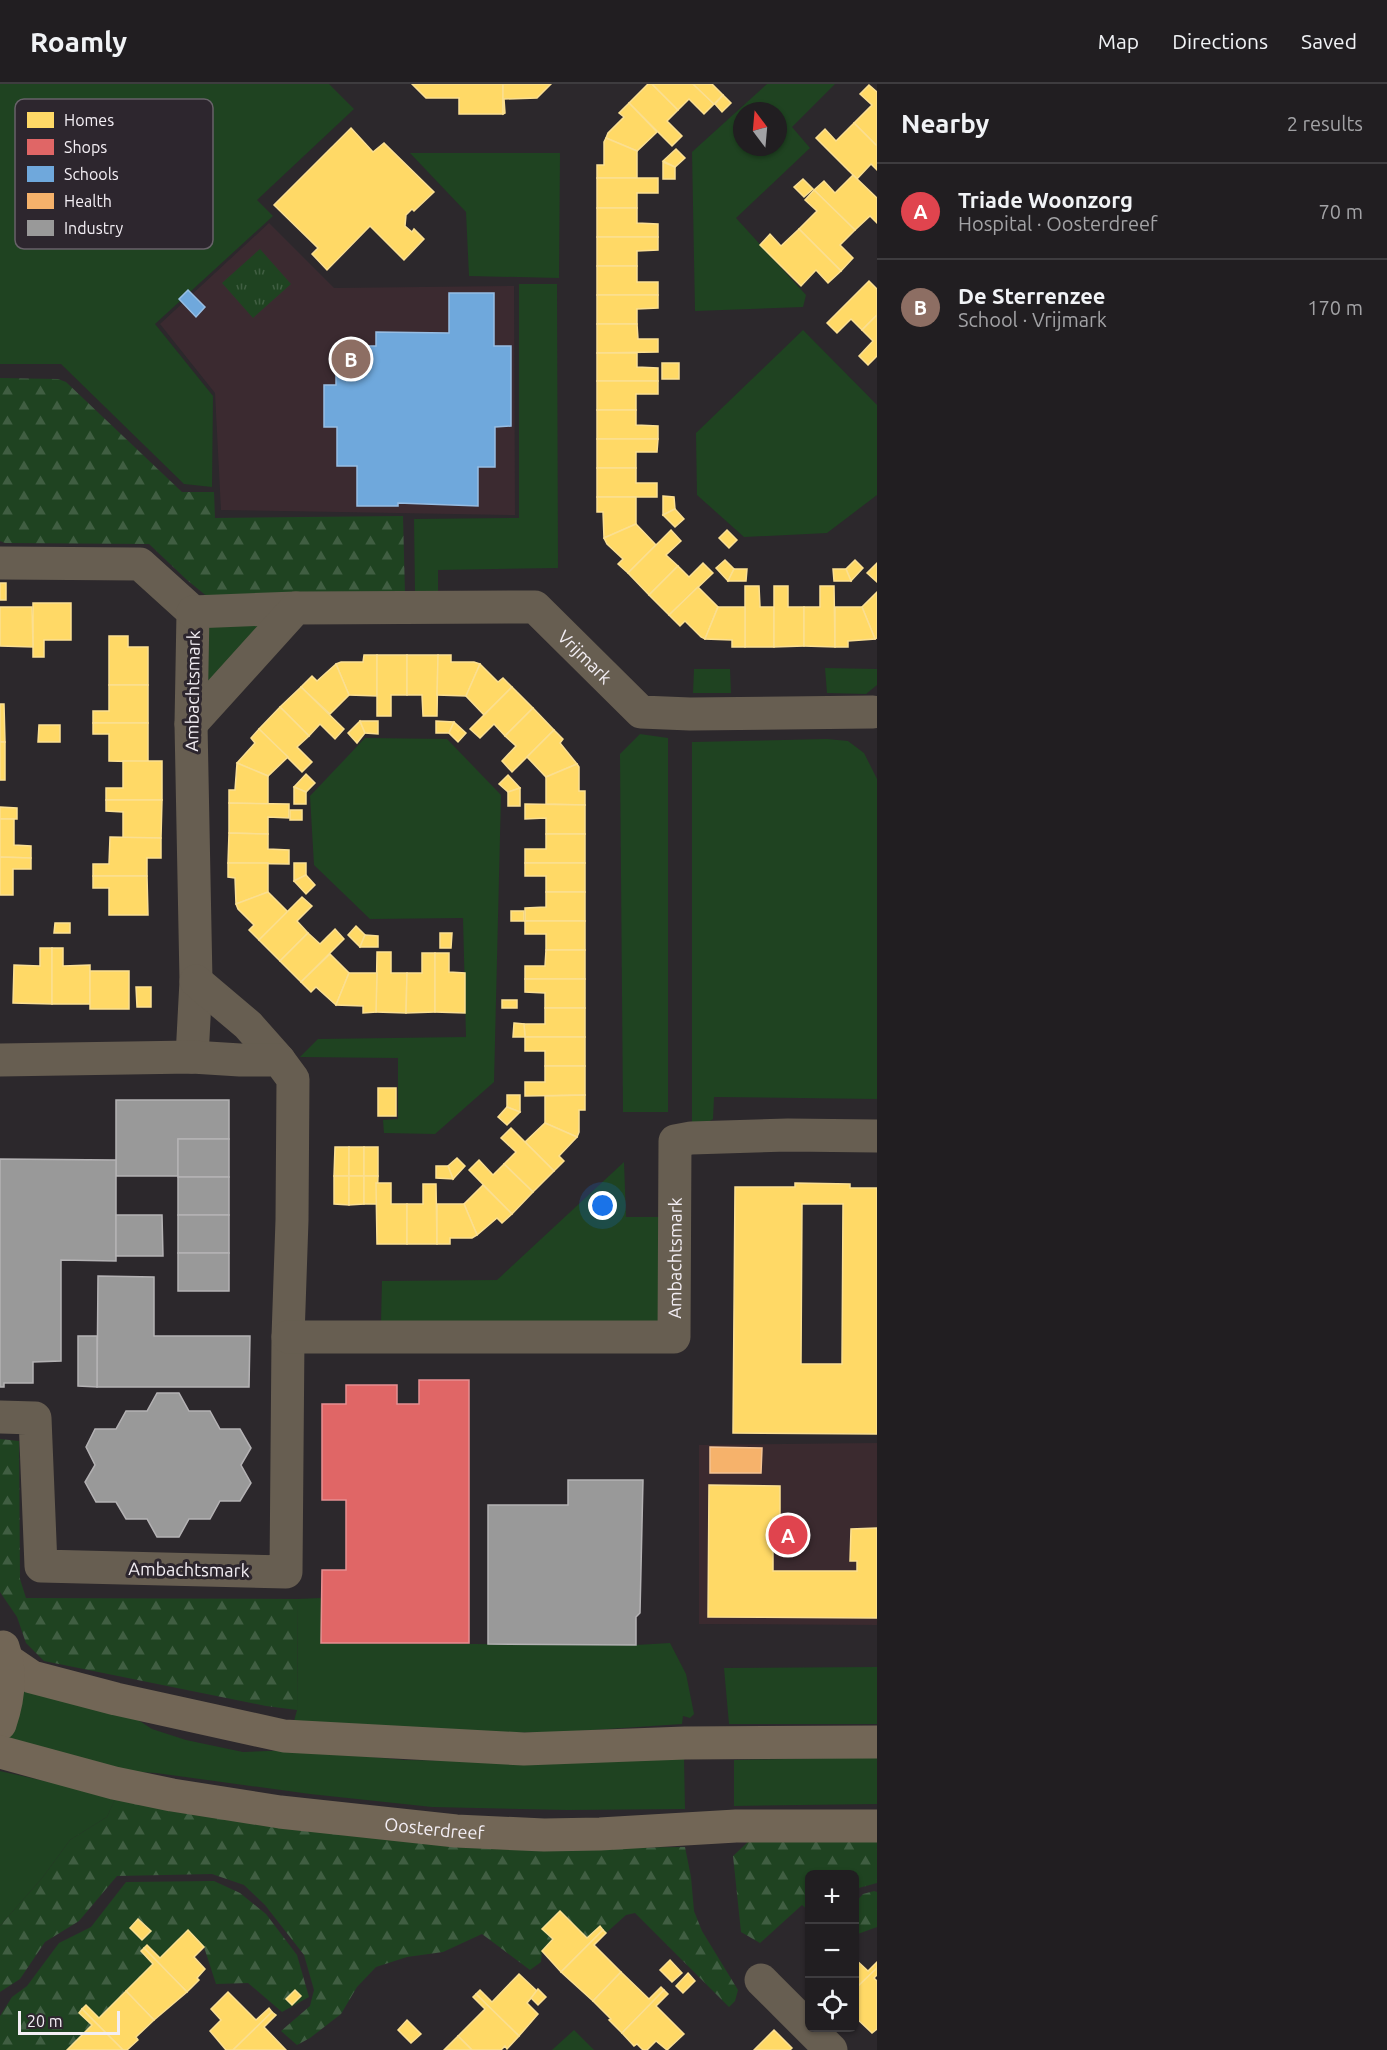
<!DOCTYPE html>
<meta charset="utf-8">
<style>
body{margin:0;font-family:Ubuntu,sans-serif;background:#2d2b2e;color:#f1f3f6}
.controls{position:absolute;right:18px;bottom:18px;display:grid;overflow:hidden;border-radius:9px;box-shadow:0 2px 4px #0004}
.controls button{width:54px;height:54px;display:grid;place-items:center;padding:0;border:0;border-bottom:2px solid #3e3c3f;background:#211e21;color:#f1f3f6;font:30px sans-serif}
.compass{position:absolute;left:733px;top:18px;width:54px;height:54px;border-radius:50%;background:#211e21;box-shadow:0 2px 4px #0004;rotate:344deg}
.scale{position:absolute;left:18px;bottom:15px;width:102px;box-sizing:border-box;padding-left:6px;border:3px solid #f3eef4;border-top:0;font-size:16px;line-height:21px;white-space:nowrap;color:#f3eef4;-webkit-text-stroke:4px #2d262e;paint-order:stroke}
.you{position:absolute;left:603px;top:1122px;width:21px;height:21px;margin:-15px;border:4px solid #fff;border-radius:50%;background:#1a73e8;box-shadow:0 0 0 9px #1a73e833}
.badge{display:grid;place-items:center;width:39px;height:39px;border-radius:50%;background:#1a73e8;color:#fff;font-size:20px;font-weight:700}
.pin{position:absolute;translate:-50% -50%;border:3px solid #fff;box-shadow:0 2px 6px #0006}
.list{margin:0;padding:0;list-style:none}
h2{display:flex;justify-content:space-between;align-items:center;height:78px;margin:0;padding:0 24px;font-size:26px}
h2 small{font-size:20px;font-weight:400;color:#a2a2a5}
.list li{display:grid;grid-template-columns:39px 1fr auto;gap:18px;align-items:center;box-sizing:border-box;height:96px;padding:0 24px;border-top:2px solid #3e3c3f}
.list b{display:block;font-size:22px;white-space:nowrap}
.list p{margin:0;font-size:20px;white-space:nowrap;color:#a2a2a5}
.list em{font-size:20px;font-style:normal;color:#a2a2a5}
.icon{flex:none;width:33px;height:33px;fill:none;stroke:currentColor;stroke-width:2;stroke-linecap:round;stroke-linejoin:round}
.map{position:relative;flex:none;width:877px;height:1966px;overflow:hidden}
header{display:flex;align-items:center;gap:36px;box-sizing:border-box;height:84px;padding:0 30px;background:#211e21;border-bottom:2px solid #3e3c3f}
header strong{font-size:28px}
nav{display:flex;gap:33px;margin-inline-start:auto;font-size:21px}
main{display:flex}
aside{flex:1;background:#211e21}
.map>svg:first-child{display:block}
.education{fill:#3b2a30}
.medical{fill:#3b2a2f}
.green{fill:#1f4321;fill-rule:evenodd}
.forest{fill:url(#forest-firs)}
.park{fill:url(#park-tufts)}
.homes{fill:#ffd966;stroke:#fbdf91;stroke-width:1.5;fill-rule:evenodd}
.shops{fill:#e06666;stroke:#e68f91;stroke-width:1.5}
.schools{fill:#6fa8dc;stroke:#97bde3;stroke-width:1.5}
.health{fill:#f6b26b;stroke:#f5c494;stroke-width:1.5}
.industry{fill:#999;stroke:#b4b2b4;stroke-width:1.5}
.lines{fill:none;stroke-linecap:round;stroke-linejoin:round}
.minor{stroke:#675e51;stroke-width:33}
.major{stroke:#726656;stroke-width:33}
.labels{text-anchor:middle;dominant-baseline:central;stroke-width:6;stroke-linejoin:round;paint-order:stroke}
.street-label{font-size:18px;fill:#f3eef4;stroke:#2d262e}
.key{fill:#2d262e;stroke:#686269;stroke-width:1.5}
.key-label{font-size:16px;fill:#f3eef4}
</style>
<header>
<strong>Roamly</strong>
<nav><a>Map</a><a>Directions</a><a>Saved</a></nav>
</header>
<main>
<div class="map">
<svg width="877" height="1966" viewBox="0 0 877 1966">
<defs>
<pattern id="forest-firs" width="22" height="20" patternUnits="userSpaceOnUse" patternTransform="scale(1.5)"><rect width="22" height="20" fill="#1f4321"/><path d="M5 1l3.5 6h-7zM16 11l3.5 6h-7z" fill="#405e42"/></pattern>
<pattern id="park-tufts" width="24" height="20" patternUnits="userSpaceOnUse" patternTransform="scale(1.5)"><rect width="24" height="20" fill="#1f4321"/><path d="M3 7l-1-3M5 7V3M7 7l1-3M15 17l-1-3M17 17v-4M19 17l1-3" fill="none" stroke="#405e42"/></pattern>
</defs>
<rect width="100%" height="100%" fill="#2c282c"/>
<path class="education" d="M269,139L334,204L514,202L515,431L221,426L215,309L160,240Z"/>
<path class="medical" d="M877,1359V1541L699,1540V1361Z"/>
<g class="green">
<path d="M0,0H329L354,25L257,116L273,132L155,240L213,312L212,403L184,400L61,280H0Z"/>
<path d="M767,0H835L792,43L810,64L736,134L806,211L803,223L695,227L692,68ZM742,27H778V63H742Z"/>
<path d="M410,69H560L559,194L469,192L466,128Z"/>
<path d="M519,200H557L558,484L438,486V512L415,510L414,435L519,434Z"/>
<path d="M803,246L877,321V411L827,449L744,453L697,411L696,349Z"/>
<path d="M269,539L204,602L205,541Z"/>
<path d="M825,584L877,585V601L866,610L827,609Z"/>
<path d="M694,585H730L731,609H693Z"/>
<path d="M640,650L668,654V1028H623L620,670Z"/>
<path d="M365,654L447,655L501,711L494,998L435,1050L384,1049L383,1036L398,1035V974L300,973L318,955L466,953L463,834L370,835L314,781L310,712Z"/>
<path d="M827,655L848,657L864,669L877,695V1015L714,1013L713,1035L705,1040H692V658Z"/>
<path d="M624,1078L626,1133H667L666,1238L381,1237L382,1197L497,1196Z"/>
<path d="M321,1514L322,1559L636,1561L670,1559L686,1590L694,1630L690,1634L683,1632L682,1640L563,1648L490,1649L294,1637L297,1626L298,1515Z"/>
<path d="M877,1583V1640H729L724,1584Z"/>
<path d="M16,1598L118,1623L152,1645L186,1656L243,1668L296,1666L404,1676L530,1678L684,1674L685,1725L568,1726L432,1723L310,1710L156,1689L106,1686L0,1656Z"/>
<path d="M877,1673V1720L734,1722V1676Z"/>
<path d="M0,1687L116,1713L107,1733L70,1756L43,1793L0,1842Z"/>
<path d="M574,1946L594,1966H552Z"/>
</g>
<g class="forest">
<path d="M0,294L58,295L66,298L182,408H214L215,434L403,432L405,510L209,514L187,496L149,460L5,459L0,457Z"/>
<path d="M0,1355L19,1357L20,1495L26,1514L298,1515L297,1626L266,1622L44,1577L26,1559L17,1533L0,1508Z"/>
<path d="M116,1713L508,1765L685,1763L691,1793L694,1827L702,1847L738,1906L735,1917L729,1923L635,1829L626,1831L606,1849L600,1843L587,1854L560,1827L542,1845L553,1855L542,1867L541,1878L530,1886L482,1850L443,1868L407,1873L376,1883L357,1903L341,1930L310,1954L297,1961L281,1947L310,1922L314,1906L304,1871L265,1821L244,1801L212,1790L117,1792L79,1837L45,1858L20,1895L0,1908V1842L43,1793L70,1756L107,1733Z"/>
<path d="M877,1757V1799L855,1805L854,1790H810L809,1827L802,1821L760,1859L741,1848L733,1772L748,1758Z"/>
<path d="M214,1797L240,1809L266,1830L297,1871L309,1913L282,1928L248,1899L216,1900L204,1863L188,1846L160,1874L148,1861L141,1867L153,1880L99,1934L85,1922L79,1929L92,1941L67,1966H0V1932L12,1913L27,1902L59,1859L91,1843L126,1798Z"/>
<path d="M874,1807L877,1808V1843L855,1851V1819L863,1810Z"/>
</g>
<path class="park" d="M260,165L291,200L253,234L222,199Z"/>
<g class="homes">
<path d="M412,0H503V30H459V14H426Z"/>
<path d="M503,0H551L537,14L504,15L505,29L503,30Z"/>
<path d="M648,0H652L678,26L667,37L682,52L672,62L629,19Z"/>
<path d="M652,0H693L714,20L704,30L689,15L678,26Z"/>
<path d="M693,0H712L723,11L714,20Z"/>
<path d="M869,1L877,8V62L854,39L872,21L860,10Z"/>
<path d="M723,11L731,19L722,28L715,20Z"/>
<path d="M629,19L657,48L637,67L606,54L608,49L624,33L619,29Z"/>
<path d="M854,39L877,62V86L871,80L857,95L816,54L825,45L836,57Z"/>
<path d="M351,44L373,68L384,59L434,108L414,127L412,125L406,131L405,142L412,148L414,145L424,155L404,176L370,142L327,186L312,170L318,164L274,121Z"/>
<path d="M606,54L637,67V94H597V81H604V58Z"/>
<path d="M676,65L685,74L675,83L663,77Z"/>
<path d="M663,78L675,83V95H663Z"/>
<path d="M853,91L877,114V139L870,132L855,146L814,106L824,97L835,109Z"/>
<path d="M597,94H658V109H637V124H597Z"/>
<path d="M803,95L813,105L804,113L794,103Z"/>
<path d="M814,106L855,146L840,161L853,174L841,187L799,145L817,127L805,116Z"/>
<path d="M597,124H637V139L658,140V153H597Z"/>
<path d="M799,145L841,187L828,199L816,186L801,202L760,161L770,150L781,162Z"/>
<path d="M597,153H658V166L637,167V182H597Z"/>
<path d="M597,182H637V198H658V211H597Z"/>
<path d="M869,197L877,205V231L862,246L851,235L837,249L827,239Z"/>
<path d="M597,211H658V224L637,225V240H597Z"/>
<path d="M877,231V272L868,281L859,272L873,257L862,246Z"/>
<path d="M597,240H637L638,255H658V268L597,269Z"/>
<path d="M597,269H637V283L658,284V297H597Z"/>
<rect x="662" y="279" width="17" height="16"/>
<path d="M597,297H658V310H636V326H597Z"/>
<path d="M597,326H636V341L658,342V355H597Z"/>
<path d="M597,355H658L657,368H636V384H597Z"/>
<path d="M597,384H636V399H657V413H597Z"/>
<path d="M663,412L674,413L675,425L663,431Z"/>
<path d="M597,413H636V440L604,454L603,428H597Z"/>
<path d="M675,425L684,435L675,443L663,431Z"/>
<path d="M636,440L656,461L628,489L618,480L623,475L607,460L604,454Z"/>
<path d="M671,446L681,457L666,471L678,482L649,511L628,489Z"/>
<path d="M727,446L737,456L729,464L719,454Z"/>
<path d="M725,476L734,485L728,497L716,484Z"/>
<path d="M855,476L863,484L851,497L846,485Z"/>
<path d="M703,479L713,489L669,531L649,511L678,482L689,493Z"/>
<path d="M877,479V498L867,489Z"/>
<path d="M734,485H747L746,497H728Z"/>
<path d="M833,485H846L851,497H834Z"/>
<rect x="0" y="499" width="6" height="17"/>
<path d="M745,502H759L760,523H774V563H745Z"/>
<path d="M774,502H788V523H804V562L774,563Z"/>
<path d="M820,502H834L835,563L804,562V523H820Z"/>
<path d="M698,503L718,523L705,555L701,553L685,537L680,542L669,531Z"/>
<path d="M877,508V554L875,555L862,523Z"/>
<path d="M33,519H71V556H44V573H33Z"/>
<path d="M0,523H32L33,563L0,562Z"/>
<path d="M718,523H745V563H732V556L705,555Z"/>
<path d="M835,523H862L875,555L848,557V563H835Z"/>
<path d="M109,552H128V563H148V601H109Z"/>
<path d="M364,571H377V612L349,611L336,580L341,578H363Z"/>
<path d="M377,571H407V611H391V632H377Z"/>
<path d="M407,571H438L437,632H423L422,611H407Z"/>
<path d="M438,571H451V578H474L480,580L466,612L437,611Z"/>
<path d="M336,580L349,611L330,630L301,603L312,592L317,597Z"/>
<path d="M480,580L498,598L503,594L512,603L484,631L466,612Z"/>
<path d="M109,601H148V639H93V627H109Z"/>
<path d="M301,603L344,645L335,655L320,640L309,652L280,623Z"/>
<path d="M512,603L533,624L505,652L494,640L480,654L470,645Z"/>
<path d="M0,620H4L5,658H0Z"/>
<path d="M280,623L309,652L297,663L312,678L302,688L259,645Z"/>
<path d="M533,624L554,646L512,688L502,677L516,662L505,652Z"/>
<path d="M360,637L365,649L357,659L348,649Z"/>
<path d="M360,637H378V650L365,649Z"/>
<path d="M436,637L454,638L449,649H436Z"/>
<path d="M454,638L466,649L458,658L449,649Z"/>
<path d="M93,639H148V678L109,677V650H93Z"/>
<path d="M39,641H60V658H38Z"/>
<path d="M259,645L288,673L268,692L237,679L255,659L251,654Z"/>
<path d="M554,646L563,655L560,659L577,680L546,693L527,673Z"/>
<rect x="0" y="658" width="5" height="38"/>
<path d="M123,677H162V716H106V704H123Z"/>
<path d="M237,679L268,692V720L229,719V706H235Z"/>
<path d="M577,680L579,683V707H585V721L546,720V693Z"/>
<path d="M306,690L315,699L306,708L294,703Z"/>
<path d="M508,691L520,704L508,708L499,700Z"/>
<path d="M294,703L306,708V720H294Z"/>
<path d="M520,704V722H508V708Z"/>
<path d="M106,716H162L161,754H123V728L106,727Z"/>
<path d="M229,719L289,720V734L268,733V750L229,749Z"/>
<path d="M525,720L585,721V750H546V734L525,735Z"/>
<path d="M0,723L17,724V735H0Z"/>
<rect x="290" y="726" width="12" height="10"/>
<path d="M0,735H14V761L31,762V774L0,773Z"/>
<path d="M229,749L268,750V765L289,766V780L228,779Z"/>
<path d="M546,750H585V779H525V765H546Z"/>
<path d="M110,753L161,754V774H147V792H93V780H109Z"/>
<path d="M0,773L31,774V785H13V811H0Z"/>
<path d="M228,779H268V808L236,820L235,794L228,793Z"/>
<path d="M294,779H306V791L294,797Z"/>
<path d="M525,779H585V808H546V792H525Z"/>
<path d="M306,791L315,801L306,810L294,797Z"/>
<path d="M93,792H147L148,831H109V804H93Z"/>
<path d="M268,808L288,828L259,856L249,846L254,841L238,825L236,820Z"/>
<path d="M546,808H585V837H525V824L546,823Z"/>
<path d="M302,813L312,822L297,837L308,849L280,877L259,856Z"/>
<rect x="511" y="827" width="13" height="10"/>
<path d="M525,837H585V866H546V850H525Z"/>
<path d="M55,839H70V849H54Z"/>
<path d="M356,842L365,851L360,863L348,851Z"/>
<path d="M335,845L344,855L301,898L280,877L308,849L320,860Z"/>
<path d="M440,849H452L451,864H440Z"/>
<path d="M365,851L378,852V863H360Z"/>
<path d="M40,864H52V920L13,919L14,881L40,882Z"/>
<path d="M52,864H63V882L90,881V920H52Z"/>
<path d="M546,866H585V895H525V882H545Z"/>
<path d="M377,868H391V889H407L406,929L376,928Z"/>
<path d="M422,869H435V928L406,929L407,889H422Z"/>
<path d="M435,869H449V888L465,889V929L435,928Z"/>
<path d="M330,870L349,889L336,921L316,903L311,908L301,898Z"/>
<rect x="90" y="887" width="39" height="38"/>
<path d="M349,889H377L376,928L363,929V922L336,921Z"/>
<path d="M525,895H585V924H545V909L525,908Z"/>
<path d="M136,903H151V923H137Z"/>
<rect x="502" y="916" width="15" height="8"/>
<path d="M545,924H585V953H525L524,940H545Z"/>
<path d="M514,939L524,940L525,953H513Z"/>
<path d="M525,953H585V982H545V967H525Z"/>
<path d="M545,982H585V1011L525,1012V998H545Z"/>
<rect x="378" y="1004" width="18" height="28"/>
<path d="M507,1011H520V1028L507,1023Z"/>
<path d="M585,1011V1026H579V1048L577,1053L545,1039V1012Z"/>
<path d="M507,1023L520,1028L507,1041L498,1033Z"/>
<path d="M545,1039L577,1053L559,1072L564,1077L554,1087L525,1058Z"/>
<path d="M511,1044L554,1087L533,1108L504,1080L516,1068L501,1054Z"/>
<path d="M335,1063H349V1092H334Z"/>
<rect x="349" y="1063" width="15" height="29"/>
<rect x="364" y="1063" width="14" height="29"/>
<path d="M457,1074L465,1082L453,1095L448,1082Z"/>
<path d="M479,1076L493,1091L504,1080L533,1108L512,1130L469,1086Z"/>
<path d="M436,1082H448L453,1095L436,1094Z"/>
<path d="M334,1092H349V1121L334,1120Z"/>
<path d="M349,1092H364V1120L349,1121Z"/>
<path d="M364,1092H378L377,1120H364Z"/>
<path d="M376,1099H391V1120H407V1160H377Z"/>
<path d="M795,1099L850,1100V1104H877V1350L733,1349L735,1103H795ZM802,1120H843L842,1280H801Z"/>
<path d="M423,1100H436L437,1160H407V1120H423Z"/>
<path d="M483,1101L512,1130L502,1139L497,1134L477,1151L464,1120Z"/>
<path d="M437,1120H464L477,1151L472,1154H450V1160H437Z"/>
<path d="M709,1401L780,1402V1434H773V1487H857V1477H850L851,1445L877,1444V1534L708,1533Z"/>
<path d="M560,1827L587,1854L600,1842L603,1846L561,1888L542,1867L553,1855L542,1845Z"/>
<path d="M138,1835L151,1847L142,1856L130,1844Z"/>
<path d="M188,1846L204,1863L194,1873L205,1885L197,1894L199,1896L187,1908L144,1864L147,1861L160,1874Z"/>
<path d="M603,1846L606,1849L594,1861L621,1888L593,1917L561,1888Z"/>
<path d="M144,1864L187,1908L154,1936L126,1907L153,1880L141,1867Z"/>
<path d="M854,1874L868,1887L877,1878V1884L854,1906Z"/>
<path d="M670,1876L682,1889L672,1898L660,1886Z"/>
<path d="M877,1884V1891L874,1894L877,1897V1945L872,1949L854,1932V1906Z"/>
<path d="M621,1888L649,1915L661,1903L664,1906L622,1949L609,1936L611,1935L593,1917Z"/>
<path d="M688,1889L695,1897L683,1909L676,1902Z"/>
<path d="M519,1890L537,1907L527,1919L538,1930L519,1952L476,1910L480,1906L492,1918Z"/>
<path d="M538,1905L546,1913L538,1921L531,1914Z"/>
<path d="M295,1906L301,1912L292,1921L286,1915Z"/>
<path d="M664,1906L668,1910L656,1922L684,1950L667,1966L656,1957L647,1966H643L637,1960L634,1962L622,1949Z"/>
<path d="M126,1907L154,1936L136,1953L138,1956L127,1966H123L82,1925L86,1921L99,1934Z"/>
<path d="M228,1908L256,1936L269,1924L272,1928L233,1966H226L210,1947L221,1936L211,1925Z"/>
<path d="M476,1910L519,1952L507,1965L505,1962L501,1966H472L458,1952L485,1925L473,1913Z"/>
<path d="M82,1925L123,1966H67L92,1941L79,1929Z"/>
<path d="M272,1928L276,1931L264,1943L286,1966H233Z"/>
<path d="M407,1936L421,1950L411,1959L398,1946Z"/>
<path d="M774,1946L792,1964L790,1966H754Z"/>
<path d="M458,1952L472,1966H444Z"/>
</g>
<path class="shops" d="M419,1296H469V1559H321L322,1486H346V1416H322V1320H346V1301H397V1320H419Z"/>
<g class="schools">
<path d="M188,206L205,223L196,233L179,215Z"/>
<path d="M449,209H494V262H511V342L495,343V383H478V422L398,419V422H357V382H337V343H324V301H336V262H376V248L449,249Z"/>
</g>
<path class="health" d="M710,1363L762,1364L761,1389H710Z"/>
<g class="industry">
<path d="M116,1016H229V1055H178V1092H116Z"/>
<rect x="178" y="1055" width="51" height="38"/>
<path d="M0,1075L116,1076V1177L61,1176V1277L33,1278V1299H4V1303H0Z"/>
<rect x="178" y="1093" width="51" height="38"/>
<path d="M116,1131H162L163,1172H116Z"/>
<rect x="178" y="1131" width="51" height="38"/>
<rect x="178" y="1169" width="51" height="38"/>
<path d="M98,1192L154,1193V1252H250L249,1303H97Z"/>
<path d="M78,1252H97V1303L78,1302Z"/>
<path d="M157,1309H179L189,1327H210L220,1345H240L251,1364L241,1381L251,1399L240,1417H220L210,1435H189L179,1453H157L147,1435H126L116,1418H96L85,1398L95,1381L86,1363L95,1345H116L126,1327H147Z"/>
<path d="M568,1396H643L640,1529L636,1533V1561L488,1560V1421H568Z"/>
</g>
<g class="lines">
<g class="minor">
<path d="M0,479L140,480L193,528L191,640L196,897L192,973"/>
<path d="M193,528L296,524"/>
<path id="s1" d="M191,640L296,524L535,523L641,628L690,630L873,628"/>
<path d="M196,897L248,941L279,976"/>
<path d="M0,976L192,973L240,976H279L293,995L292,1136L288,1253L286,1488L41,1482L35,1334L0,1333"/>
<path id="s2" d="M288,1253H674L675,1057L691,1054L788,1051L877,1052"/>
<path d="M761,1896L831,1966"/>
</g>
<g class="major">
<path d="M7,1576L32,1593L116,1615L284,1652L524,1665L685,1659L877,1658"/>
<path d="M0,1640C9,1614 12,1589 3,1563"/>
<path id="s3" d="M0,1668L114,1699L172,1711L280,1728L456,1747L544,1751L600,1750L736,1742H877"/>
</g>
</g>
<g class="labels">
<g class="street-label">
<text stroke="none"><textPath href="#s1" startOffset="466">Vrijmark</textPath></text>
<text transform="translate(192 607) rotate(-89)">Ambachtsmark</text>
<text stroke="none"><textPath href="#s2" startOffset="465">Ambachtsmark</textPath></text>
<text transform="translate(189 1485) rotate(1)">Ambachtsmark</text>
<text stroke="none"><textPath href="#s3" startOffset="442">Oosterdreef</textPath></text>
</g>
</g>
<rect x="15" y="15" width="198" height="150" rx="9" class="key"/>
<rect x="27" y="28" width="27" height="16" fill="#ffd966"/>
<rect x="27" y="55" width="27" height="16" fill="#e06666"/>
<rect x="27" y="82" width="27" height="16" fill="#6fa8dc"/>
<rect x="27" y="109" width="27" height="16" fill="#f6b26b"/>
<rect x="27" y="136" width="27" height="16" fill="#999"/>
<g class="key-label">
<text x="64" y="42">Homes</text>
<text x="64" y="69">Shops</text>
<text x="64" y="96">Schools</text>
<text x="64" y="123">Health</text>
<text x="64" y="150">Industry</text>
</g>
</svg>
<div class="controls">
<button>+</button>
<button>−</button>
<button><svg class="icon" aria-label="locate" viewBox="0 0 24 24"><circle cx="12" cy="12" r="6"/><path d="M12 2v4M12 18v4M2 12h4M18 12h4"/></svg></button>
</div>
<svg class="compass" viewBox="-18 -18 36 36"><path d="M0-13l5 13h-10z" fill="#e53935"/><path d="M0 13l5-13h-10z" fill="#a2a2a5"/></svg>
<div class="scale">20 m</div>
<div class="you"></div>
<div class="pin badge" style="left:788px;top:1451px;background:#e0444e">A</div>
<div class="pin badge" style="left:351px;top:275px;background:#8d6e63">B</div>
</div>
<aside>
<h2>Nearby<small>2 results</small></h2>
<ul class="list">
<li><span class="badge" style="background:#e0444e">A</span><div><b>Triade Woonzorg</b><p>Hospital · Oosterdreef</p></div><em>70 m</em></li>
<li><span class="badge" style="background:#8d6e63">B</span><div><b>De Sterrenzee</b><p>School · Vrijmark</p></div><em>170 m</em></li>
</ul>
</aside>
</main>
